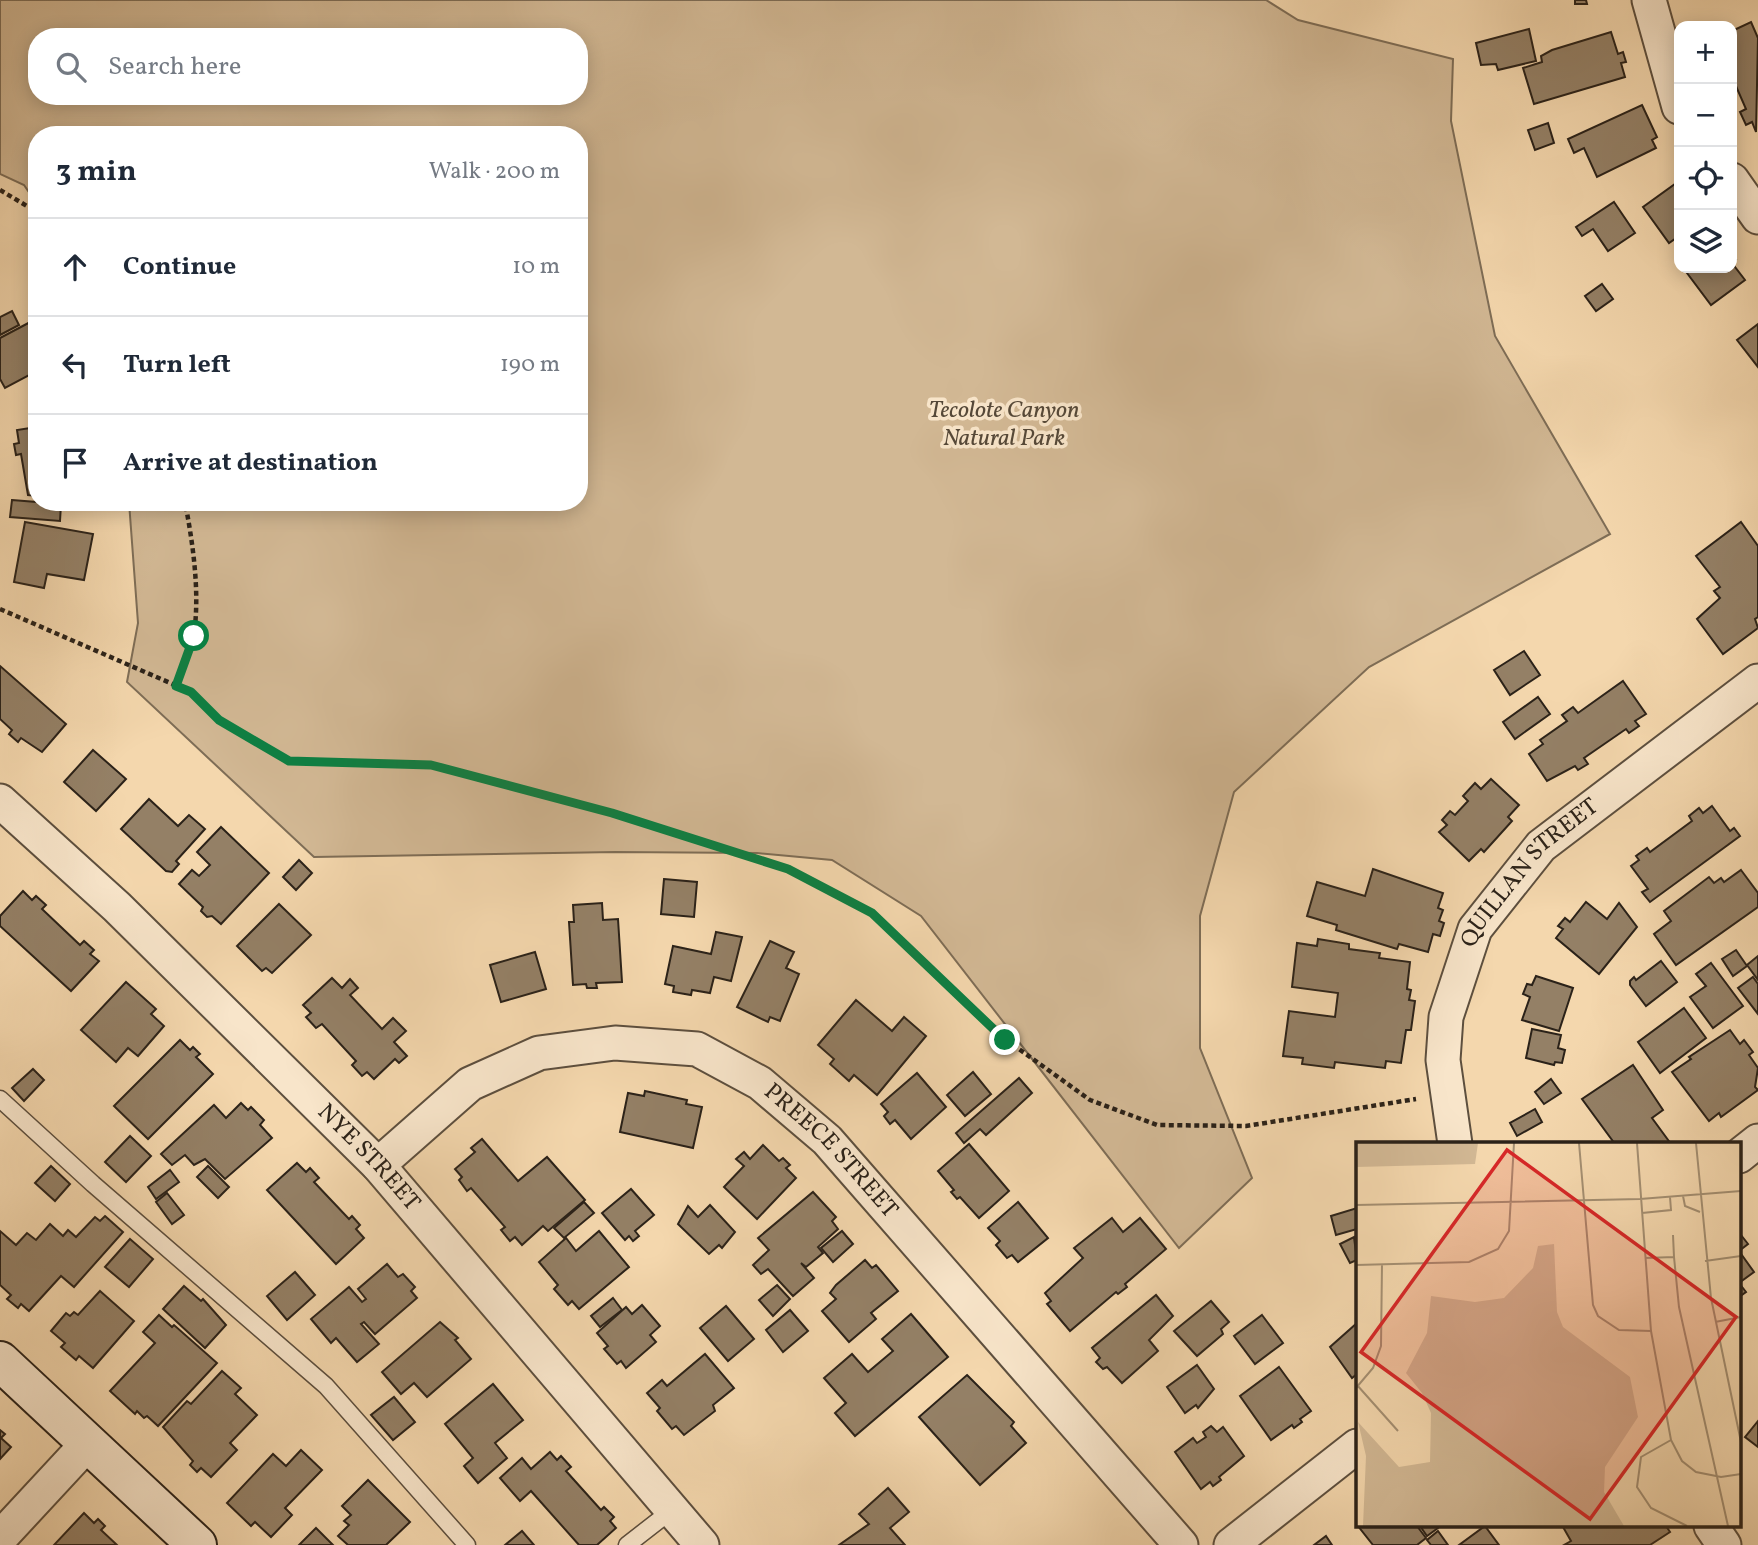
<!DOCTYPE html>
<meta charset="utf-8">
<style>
body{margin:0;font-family:Vollkorn,serif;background:#f2f2f3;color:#1f2937}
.controls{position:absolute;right:21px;top:21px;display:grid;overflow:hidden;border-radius:14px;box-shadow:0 4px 18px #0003}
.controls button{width:63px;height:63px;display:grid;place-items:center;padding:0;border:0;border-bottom:2px solid #e0e1e3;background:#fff;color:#1f2937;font:35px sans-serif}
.stop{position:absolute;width:21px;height:21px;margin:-16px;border:5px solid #0b8043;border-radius:50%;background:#fff}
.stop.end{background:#0b8043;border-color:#fff;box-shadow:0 2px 7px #0008}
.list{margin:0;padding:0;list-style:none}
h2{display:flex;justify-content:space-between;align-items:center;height:91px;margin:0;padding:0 28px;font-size:30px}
h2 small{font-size:23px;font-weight:400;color:#747a83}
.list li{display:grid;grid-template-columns:46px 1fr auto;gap:21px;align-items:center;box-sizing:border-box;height:98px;padding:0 28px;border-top:2px solid #e0e1e3}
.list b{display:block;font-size:26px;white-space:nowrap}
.list em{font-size:23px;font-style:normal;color:#747a83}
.icon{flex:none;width:38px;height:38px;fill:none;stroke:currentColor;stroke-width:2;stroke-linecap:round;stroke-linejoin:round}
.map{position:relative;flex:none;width:1758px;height:1545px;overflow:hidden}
.search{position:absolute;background:#fff;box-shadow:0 4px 18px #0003;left:28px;top:28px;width:560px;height:77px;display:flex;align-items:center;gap:18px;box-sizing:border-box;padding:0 24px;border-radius:28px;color:#747a83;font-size:26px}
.panel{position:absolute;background:#fff;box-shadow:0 4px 18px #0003;left:28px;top:126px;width:560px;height:385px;border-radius:28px}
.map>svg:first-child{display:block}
.green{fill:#d2b894;stroke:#7e6d56;stroke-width:2;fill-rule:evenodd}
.building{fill:#948066;stroke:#2b2219;stroke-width:2}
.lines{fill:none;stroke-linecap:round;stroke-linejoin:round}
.lane-casing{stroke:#5d4f3e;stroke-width:19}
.street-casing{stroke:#5d4f3e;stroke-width:37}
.secondary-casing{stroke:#2b2219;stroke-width:42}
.path{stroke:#2b2219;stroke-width:4.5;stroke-dasharray:5 3.5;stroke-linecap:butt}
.lane{stroke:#f8e5ca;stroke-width:16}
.street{stroke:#f8e5ca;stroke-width:33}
.secondary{stroke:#f8e5ca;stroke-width:38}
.route{stroke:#0b8043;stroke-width:9}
.labels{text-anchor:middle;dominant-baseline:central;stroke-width:7;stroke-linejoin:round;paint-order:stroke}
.park-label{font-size:24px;font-style:italic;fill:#554838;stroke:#f8e5ca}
.street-label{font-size:24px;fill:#2b2219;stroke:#f8e5ca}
.inset-road{fill:none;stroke:#a48f72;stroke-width:2}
.view{fill:#d62828;fill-opacity:0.15;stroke:#d62828;stroke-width:3.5}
.inset-edge{fill:none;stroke:#2b2219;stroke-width:3.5}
</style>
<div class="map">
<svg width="1758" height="1545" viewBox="0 0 1758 1545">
<rect width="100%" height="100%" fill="#f4d7ad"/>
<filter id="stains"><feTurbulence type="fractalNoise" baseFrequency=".00286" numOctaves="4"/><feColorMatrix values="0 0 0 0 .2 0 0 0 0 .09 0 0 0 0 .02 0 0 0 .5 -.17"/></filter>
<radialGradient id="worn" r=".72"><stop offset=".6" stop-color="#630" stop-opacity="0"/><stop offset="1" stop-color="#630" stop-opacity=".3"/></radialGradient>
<path class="green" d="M0,0H1266L1298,20L1453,59L1451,121L1495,336L1610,534L1369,667L1234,792L1200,916V1048L1252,1178L1179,1248L921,916L832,860L757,853L615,852L314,857L127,682L138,623L129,502H579V135H37V204L24,185L0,174ZM37,37H579V96H37Z"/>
<g class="building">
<path d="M1575,0H1586L1587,4H1575Z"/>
<path d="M1751,22L1758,38L1756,132L1752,122L1746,125L1740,112L1746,109L1732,77V31Z"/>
<path d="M1529,29L1536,61L1498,70L1496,64L1481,65L1476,43Z"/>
<path d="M1611,32L1618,54L1623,52L1626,62L1621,63L1625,77L1534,104L1523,68L1542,62L1541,56L1552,50Z"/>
<path d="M1642,105L1657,137L1652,140L1656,148L1597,177L1584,148L1574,153L1568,139Z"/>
<path d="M1548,123L1554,143L1535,150L1528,130Z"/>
<path d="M1675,184L1679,190V236L1669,243L1643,207Z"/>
<path d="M1614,202L1635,233L1608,251L1593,229L1582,236L1576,227Z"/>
<path d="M1732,253L1736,259L1732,263L1745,280L1711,305L1684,269L1732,268Z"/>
<path d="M1602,284L1613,299L1596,311L1585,296Z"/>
<path d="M12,311L19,325L0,335V317Z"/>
<path d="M36,319L37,371L5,388L0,379V338Z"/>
<path d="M1758,324V367L1737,340Z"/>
<path d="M37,427V496L28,495L21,454L16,455L14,444L19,443L17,430Z"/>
<path d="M12,500L61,504L60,521L10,517Z"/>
<path d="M25,522L93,534L84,580L47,574L44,588L14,582Z"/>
<path d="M1741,522L1758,546V617L1755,619L1758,628L1723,654L1697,619L1720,598L1714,591L1720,587L1696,556Z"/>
<path d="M1524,651L1540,675L1510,695L1494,670Z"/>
<path d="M0,666L66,724L42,752L21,738L18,742L9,734L12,730L0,719Z"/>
<path d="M1623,681L1646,714L1635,721L1639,726L1629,733L1626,729L1584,758L1588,764L1578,770L1575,766L1547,781L1529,754L1543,744L1540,740L1567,721L1562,715L1573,707L1578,713Z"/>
<path d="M1538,697L1550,714L1515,739L1503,722Z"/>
<path d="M93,750L126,779L96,811L64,782Z"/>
<path d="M1491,779L1519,805L1508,817L1512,821L1484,852L1481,849L1469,861L1439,832L1447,825L1442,820L1450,811L1455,815L1468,801L1463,796L1475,783L1481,789Z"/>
<path d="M149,799L178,826L189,815L205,829L176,861L179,864L172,872L166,871L121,829Z"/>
<path d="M1712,806L1730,831L1734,828L1740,836L1650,902L1642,892L1648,889L1631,866L1639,860L1636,856L1647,848L1650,852L1692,821L1689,816L1699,808L1703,813Z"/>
<path d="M221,827L269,873L221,924L212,916L207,917L201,911L203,907L179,884L192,870L199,876L210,865L197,852Z"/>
<path d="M299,860L312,873L296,890L283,877Z"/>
<path d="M1373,869L1443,893L1438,908L1443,910L1439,921L1444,923L1440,936L1433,934L1428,952L1399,944L1397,949L1336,930L1337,925L1307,916L1317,882L1365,896Z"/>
<path d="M1741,870L1758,893V907L1676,965L1654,934L1671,921L1664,911L1709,877L1714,883L1721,878L1724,882Z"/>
<path d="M664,879L697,882L694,917L661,914Z"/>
<path d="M23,891L32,900L36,896L46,905L42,909L80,945L84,941L94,950L90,954L99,961L71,991L0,926V916Z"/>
<path d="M1586,902L1607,919L1619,903L1637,927L1599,974L1556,938L1563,929L1558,926L1565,918L1570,922Z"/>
<path d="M602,903L603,920L618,919L622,982L596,983L597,988H587L586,984L573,985L569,922H574L573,905Z"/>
<path d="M279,904L311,935L272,973L266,968L262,971L237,946Z"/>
<path d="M716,932L742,937L731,981L714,977L710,993L692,990L691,995L673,992L674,986L665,984L673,946L711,954Z"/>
<path d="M1318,939L1349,944V949L1380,953L1379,958L1410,962L1407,989L1411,990L1409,1000L1415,1001L1411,1030H1406L1401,1063L1386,1061L1385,1068L1335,1062L1334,1068L1302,1064L1303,1058L1283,1056L1289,1011L1335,1017L1338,993L1292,987L1297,943L1317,946Z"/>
<path d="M770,941L794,952L786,968L799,974L780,1021L770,1017L768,1022L737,1007Z"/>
<path d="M1736,950L1747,966L1733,976L1722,959Z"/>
<path d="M535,952L546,989L501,1002L490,965Z"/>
<path d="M1758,956V980L1747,965Z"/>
<path d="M1661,961L1677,982L1646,1006L1630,985V981L1634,977L1636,980Z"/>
<path d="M1711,963L1743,1006L1713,1028L1690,997L1706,986L1696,974Z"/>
<path d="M1536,976L1573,988L1559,1031L1522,1020L1530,997L1523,994L1527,984L1532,985Z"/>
<path d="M1753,977L1758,984V1014L1738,988Z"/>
<path d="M332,978L342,988L350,979L358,988L350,995L382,1029L393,1018L406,1031L394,1042L407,1056L399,1063L395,1059L374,1079L367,1072L362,1076L352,1065L356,1061L322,1024L316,1028L306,1017L311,1013L303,1005Z"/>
<path d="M126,982L156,1009L151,1014L164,1026L138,1056L128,1048L116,1062L81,1030Z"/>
<path d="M856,1000L892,1031L904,1017L926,1036L877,1095L854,1075L849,1081L830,1064L834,1059L818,1045Z"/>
<path d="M1684,1008L1706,1038L1660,1073L1638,1042Z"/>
<path d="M1532,1029L1561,1035L1558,1048L1565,1050L1562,1063L1555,1062L1554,1065L1526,1058Z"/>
<path d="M1730,1030L1740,1044L1744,1040L1753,1052L1749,1055L1758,1068L1755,1087L1758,1090L1721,1117L1719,1113L1709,1121L1672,1072L1691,1059L1689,1057Z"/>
<path d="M180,1040L190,1050L193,1047L200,1054L196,1057L213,1074L148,1139L114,1106Z"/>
<path d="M1633,1065L1663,1110L1652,1118L1671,1144H1615L1582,1099Z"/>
<path d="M33,1069L44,1080L24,1101L12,1088Z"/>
<path d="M973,1072L991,1094L965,1116L947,1095Z"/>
<path d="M917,1073L946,1107L911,1139L895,1120L890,1124L884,1116L888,1112L881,1104Z"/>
<path d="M1019,1078L1032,1093L986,1135L980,1129L964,1143L956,1133Z"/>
<path d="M1551,1079L1561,1093L1544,1104L1535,1092Z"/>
<path d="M645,1091L687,1100L686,1104L702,1107L693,1148L620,1132L628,1093L644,1096Z"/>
<path d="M241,1103L248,1110L251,1107L264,1120L260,1125L272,1138L225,1179L205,1159L194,1165L185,1155L172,1165L161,1154L214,1105L226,1118Z"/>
<path d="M1535,1109L1542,1122L1517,1136L1510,1123Z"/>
<path d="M130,1136L151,1156L126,1182L105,1162Z"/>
<path d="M482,1139L518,1181L547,1157L585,1200L548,1231L543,1226L522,1245L515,1237L510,1241L501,1230L505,1227L471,1188L467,1191L459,1180L462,1177L455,1169L475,1152L471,1148Z"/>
<path d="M969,1144L1009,1191L979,1218L960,1197L957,1199L951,1192L954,1190L938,1171Z"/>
<path d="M763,1145L779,1161L783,1158L790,1165L786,1168L796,1178L757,1219L724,1187L744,1166L736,1159L744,1152L750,1159Z"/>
<path d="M297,1163L306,1172L310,1168L319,1178L314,1182L349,1219L352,1216L360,1225L356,1229L364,1238L336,1264L267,1190Z"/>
<path d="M51,1166L70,1184L55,1201L35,1183Z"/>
<path d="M208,1166L229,1187L218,1198L197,1177Z"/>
<path d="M170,1170L179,1182L156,1199L148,1187Z"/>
<path d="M631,1189L654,1215L635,1231L639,1236L633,1241L629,1236L625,1240L602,1213Z"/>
<path d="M813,1192L836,1217L832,1221L838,1229L818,1247L823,1253L806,1267L801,1263L814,1278L793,1296L768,1269L761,1274L753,1265L769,1250L758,1238Z"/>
<path d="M167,1193L184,1215L172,1224L156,1202Z"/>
<path d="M584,1202L594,1213L564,1238L554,1228Z"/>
<path d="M1018,1202L1048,1238L1018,1262L1012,1255L1007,1258L996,1245L1000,1241L988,1228Z"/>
<path d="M710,1205L735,1232L722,1248L719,1245L709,1254L678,1224L688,1206L698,1217Z"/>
<path d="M1357,1208V1229L1336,1235L1331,1216Z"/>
<path d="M105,1216L123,1232L74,1287L61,1276L29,1311L21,1304L18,1308L7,1299L11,1295L0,1285V1231L16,1245L27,1233L36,1240L50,1224L63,1236L68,1230L76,1237L95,1217L100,1221Z"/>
<path d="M1112,1218L1123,1232L1140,1218L1166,1249L1125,1284L1127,1287L1118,1294L1116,1292L1070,1331L1047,1304L1051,1301L1045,1293L1083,1258L1074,1248Z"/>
<path d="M599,1231L629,1267L579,1309L572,1301L568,1305L554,1289L558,1285L539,1262L566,1238L576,1251Z"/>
<path d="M842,1231L853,1244L833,1262L821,1248Z"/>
<path d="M1741,1235L1748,1244L1739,1251V1236Z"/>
<path d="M1354,1237L1357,1260L1350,1263L1340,1244Z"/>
<path d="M130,1239L153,1259L129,1287L105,1267Z"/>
<path d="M1739,1251L1754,1272L1739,1283L1746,1292L1739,1297Z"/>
<path d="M865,1260L872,1268L876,1265L898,1291L871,1313L876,1319L849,1342L822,1311L836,1299L830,1293L836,1285Z"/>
<path d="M387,1264L398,1277L403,1274L415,1287L411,1291L417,1298L375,1334L364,1322L361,1324L379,1344L357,1362L336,1338L331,1343L311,1319L349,1287L362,1302L366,1299L358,1289Z"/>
<path d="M295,1272L315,1295L287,1320L267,1296Z"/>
<path d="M777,1285L790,1299L773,1316L759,1300Z"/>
<path d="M184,1286L201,1301L203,1299L226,1325L205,1348L163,1309Z"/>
<path d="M100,1291L134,1321L93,1368L79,1356L76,1360L61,1347L65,1343L51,1331L66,1313L70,1316L74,1312L78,1315Z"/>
<path d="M1156,1295L1173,1316L1149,1340L1158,1351L1122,1383L1107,1367L1103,1369L1096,1362L1100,1358L1092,1348Z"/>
<path d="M613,1298L622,1310L600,1327L591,1316Z"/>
<path d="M1211,1301L1229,1322L1221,1329L1223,1334L1197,1356L1174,1331Z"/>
<path d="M642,1305L660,1326L650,1335L656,1342L626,1368L621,1361L617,1364L604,1349L608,1346L597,1333L626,1307L632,1314Z"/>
<path d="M726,1306L754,1339L728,1361L700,1328Z"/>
<path d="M790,1310L808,1331L783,1352L766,1330Z"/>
<path d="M911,1314L948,1357L855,1436L835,1413L846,1403L824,1378L852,1354L868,1372L893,1351L882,1339Z"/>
<path d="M159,1315L172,1327L174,1325L217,1363L158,1426L147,1416L144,1418L137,1411L135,1414L110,1391L155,1343L143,1332Z"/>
<path d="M1262,1315L1283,1343L1255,1364L1234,1336Z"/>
<path d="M440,1322L458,1338L455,1340L471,1359L427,1397L414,1383L401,1394L382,1372Z"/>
<path d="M1357,1323V1374L1352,1378L1330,1347Z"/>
<path d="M705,1354L734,1388L713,1405L715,1411L684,1435L676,1426L672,1429L657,1411L660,1408L647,1393L662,1380L667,1386Z"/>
<path d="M1197,1365L1214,1389L1198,1408L1196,1405L1185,1413L1167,1387Z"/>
<path d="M1279,1367L1311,1411L1300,1419L1302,1422L1294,1428L1292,1425L1271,1440L1240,1396Z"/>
<path d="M222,1371L241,1388L235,1394L257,1415L230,1443L237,1450L211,1477L201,1468L197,1472L190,1465L193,1461L163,1427L187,1401L191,1404Z"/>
<path d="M967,1375L1014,1422L1011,1426L1026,1443L980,1485L919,1417Z"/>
<path d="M493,1384L523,1420L495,1443L507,1458L478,1483L464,1466L473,1458L445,1424Z"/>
<path d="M394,1397L415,1422L393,1440L371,1415Z"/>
<path d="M1758,1421V1447L1745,1437Z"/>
<path d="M1211,1426L1217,1432L1223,1427L1244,1456L1219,1477L1221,1480L1213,1486L1210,1482L1201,1489L1175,1452L1193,1438L1197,1443L1206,1437L1203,1432Z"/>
<path d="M0,1430L5,1434L1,1438L11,1447L0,1459Z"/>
<path d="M301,1450L322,1470L285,1508L292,1515L271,1537L255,1522L251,1526L227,1503L273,1454L286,1466Z"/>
<path d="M550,1452L557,1460L561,1456L571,1467L566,1471L601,1510L604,1507L614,1517L610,1521L616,1528L597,1545H579L531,1491L520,1501L500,1478L522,1458L531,1469Z"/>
<path d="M368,1480L410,1522L386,1545H348L338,1536L349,1525L344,1521L351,1515L342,1506Z"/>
<path d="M888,1488L909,1512L890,1528L905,1545H839L869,1524L859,1514Z"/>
<path d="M84,1513L94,1523L98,1519L105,1526L101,1530L117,1545H54Z"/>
<path d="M1358,1526H1417L1426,1538L1417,1545H1373Z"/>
<path d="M1420,1526H1437L1438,1528L1427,1536Z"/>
<path d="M1485,1526L1499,1545H1459Z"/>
<path d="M1565,1526H1666L1670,1532L1650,1545H1564L1571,1541L1563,1527Z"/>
<path d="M316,1528L333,1545H299Z"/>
<path d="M522,1531L534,1545H505Z"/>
<path d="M1438,1531L1448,1545H1431L1427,1540Z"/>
<path d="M1326,1536L1332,1545H1314Z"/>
</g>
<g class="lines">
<defs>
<g id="lane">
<path d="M0,1099L93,1184L326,1386L467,1545"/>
<path d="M627,1545L672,1510"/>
</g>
<g id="street">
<path d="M1649,0L1679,107"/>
<path d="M1732,180L1758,217"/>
<path id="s1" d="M0,801L117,907L378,1165L702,1545"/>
<path id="s2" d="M1455,1144L1443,1060L1446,1017L1475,929L1541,846L1758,681"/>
<path d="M1739,1156L1758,1141"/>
<path id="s3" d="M378,1165L470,1084L539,1053L615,1043L697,1049L760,1083L827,1140L1181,1545"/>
<path d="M1711,1526L1724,1545"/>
<path d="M0,1538L89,1442"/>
<path d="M1231,1545L1357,1446"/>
</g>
<path id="secondary" d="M0,1361L197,1545"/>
</defs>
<use href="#lane" class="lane-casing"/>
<use href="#street" class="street-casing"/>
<use href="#secondary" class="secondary-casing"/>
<g class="path">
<path d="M0,190L37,212"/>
<path d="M0,609L191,692L219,720L289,761L431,765L612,812L788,869L872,913L1005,1039L1090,1100L1157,1125L1246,1126L1416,1099"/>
<path d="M176,686C182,669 191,651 194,634C200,592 193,544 185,502"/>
</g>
<use href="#lane" class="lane"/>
<use href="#street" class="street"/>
<use href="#secondary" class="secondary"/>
</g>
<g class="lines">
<path class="route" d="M194,636L176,686L191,692L219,720L289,761L431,765L612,813L788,869L872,913L1005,1040"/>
</g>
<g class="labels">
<g class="park-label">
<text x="1004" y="411">Tecolote Canyon<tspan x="1004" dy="28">Natural Park</tspan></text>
</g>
<g class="street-label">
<text stroke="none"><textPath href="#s2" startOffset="299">QUILLAN STREET</textPath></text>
<text stroke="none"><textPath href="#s3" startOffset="527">PREECE STREET</textPath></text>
<text stroke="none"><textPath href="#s1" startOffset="513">NYE STREET</textPath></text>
</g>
</g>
<g transform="translate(1356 1142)">
<rect width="385" height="385" fill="#f4d7ad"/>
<path d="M0,1H122L119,22L0,25ZM198,102L201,170L207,185L274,235L282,275L249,325L248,350L268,384H7L10,314L2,280L43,325L74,320L75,271L66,251L50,231L71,191L75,154L119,160L148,156L177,126L182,104Z" fill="#d2b894"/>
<path class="inset-road" d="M223,1L237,163L242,174L263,188L295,189M281,1L295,189L315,298L326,319L340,330L365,335L385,332M340,1L355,156L385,300M327,54L329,64L344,70M0,63L284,57L385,49M286,71L315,68L314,55M317,93L318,115M289,116L318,115L323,165L372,384M349,119L385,114M0,123L113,120L142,107L153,89L158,1M359,180L385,175M1,243L42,289M0,246L17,226L25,204L26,122M315,298L285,315L281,345L295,366L331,384"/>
<path class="view" d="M151,8L380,175L234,377L5,210Z"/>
<rect width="385" height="385" class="inset-edge"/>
</g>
<rect width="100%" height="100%" filter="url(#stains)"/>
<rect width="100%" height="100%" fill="url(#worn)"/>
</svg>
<div class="controls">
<button>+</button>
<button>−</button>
<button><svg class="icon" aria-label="locate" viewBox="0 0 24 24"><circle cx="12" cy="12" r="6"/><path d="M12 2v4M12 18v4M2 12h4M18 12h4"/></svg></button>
<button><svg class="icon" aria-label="layers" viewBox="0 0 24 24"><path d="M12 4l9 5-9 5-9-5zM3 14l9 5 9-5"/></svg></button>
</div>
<div class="stop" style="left:194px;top:636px"></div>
<div class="stop end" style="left:1005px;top:1040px"></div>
<div class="search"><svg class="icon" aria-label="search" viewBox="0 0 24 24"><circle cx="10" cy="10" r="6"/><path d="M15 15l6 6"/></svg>Search here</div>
<section class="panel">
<h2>3 min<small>Walk · 200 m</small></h2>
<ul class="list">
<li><svg class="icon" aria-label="ahead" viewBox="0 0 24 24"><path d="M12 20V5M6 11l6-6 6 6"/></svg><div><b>Continue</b></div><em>10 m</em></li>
<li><svg class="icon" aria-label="left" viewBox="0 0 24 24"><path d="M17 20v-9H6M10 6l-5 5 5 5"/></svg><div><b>Turn left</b></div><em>190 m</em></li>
<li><svg class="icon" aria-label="arrive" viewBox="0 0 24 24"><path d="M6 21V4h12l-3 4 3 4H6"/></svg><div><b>Arrive at destination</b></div></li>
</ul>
</section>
</div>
